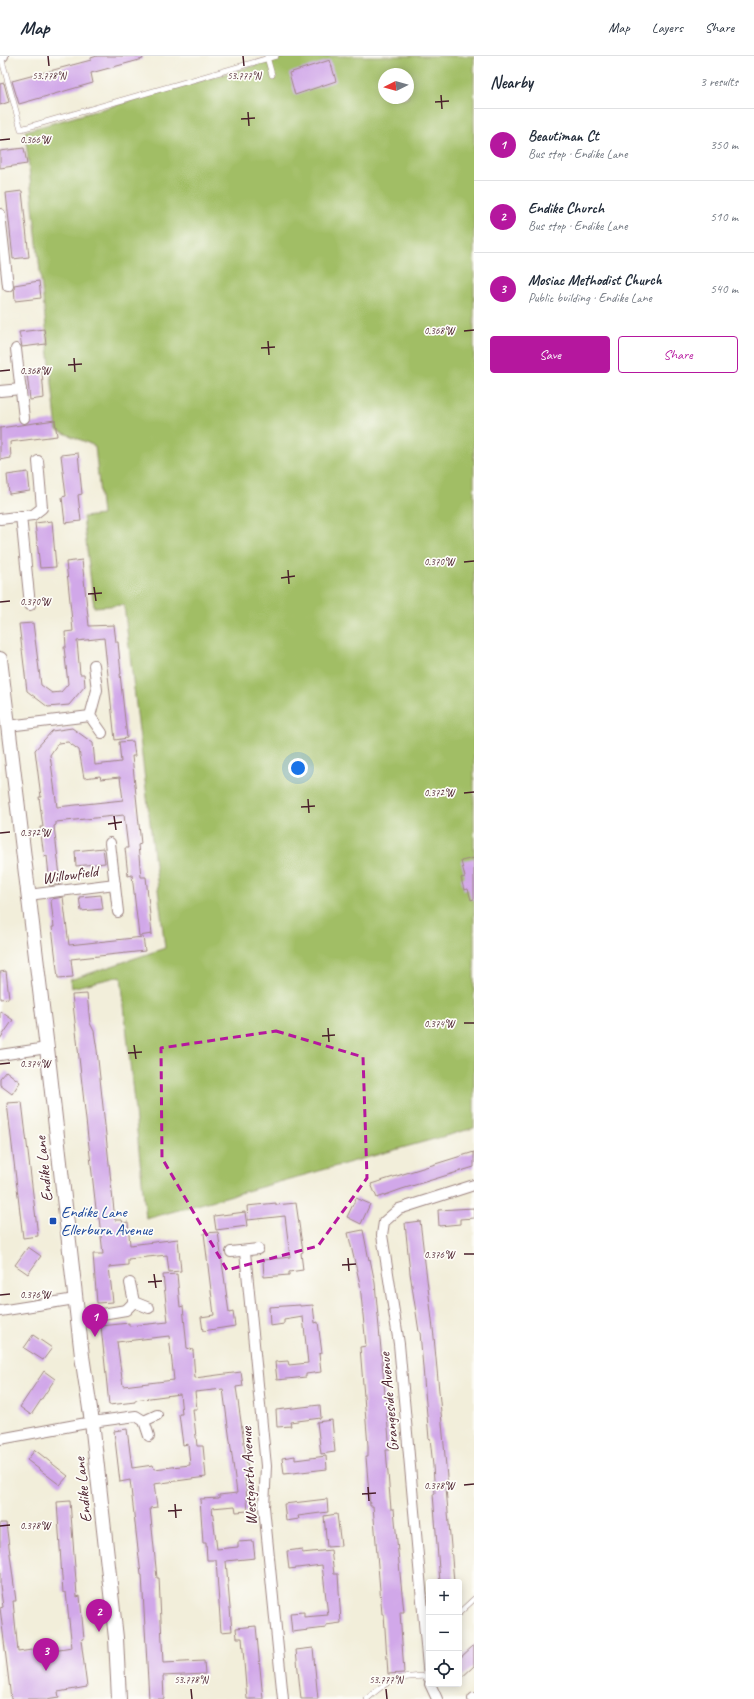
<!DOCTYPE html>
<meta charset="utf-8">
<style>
body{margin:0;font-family:Caveat,sans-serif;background:#f2f2f3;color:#1f2937}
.controls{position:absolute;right:12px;bottom:12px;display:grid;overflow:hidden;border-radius:4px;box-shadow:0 2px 10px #0003}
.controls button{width:36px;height:36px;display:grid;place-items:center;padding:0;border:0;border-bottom:1px solid #e0e1e3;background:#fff;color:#1f2937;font:20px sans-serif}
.compass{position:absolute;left:378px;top:12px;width:36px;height:36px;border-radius:50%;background:#fff;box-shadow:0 2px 10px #0003;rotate:265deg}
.you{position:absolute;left:298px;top:712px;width:14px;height:14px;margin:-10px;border:3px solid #fff;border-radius:50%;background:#1a73e8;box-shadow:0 0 0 6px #1a73e833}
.badge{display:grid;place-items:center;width:26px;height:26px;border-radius:50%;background:#b5179e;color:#fff;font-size:13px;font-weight:700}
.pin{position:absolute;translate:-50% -33px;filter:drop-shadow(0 1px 2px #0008)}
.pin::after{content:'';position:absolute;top:21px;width:14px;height:12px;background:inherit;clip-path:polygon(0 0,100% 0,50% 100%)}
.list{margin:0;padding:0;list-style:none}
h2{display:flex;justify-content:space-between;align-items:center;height:52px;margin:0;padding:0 16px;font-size:17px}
h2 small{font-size:13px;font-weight:400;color:#747a83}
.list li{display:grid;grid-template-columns:26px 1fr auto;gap:12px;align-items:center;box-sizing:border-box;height:72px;padding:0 16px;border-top:1px solid #e0e1e3}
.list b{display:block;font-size:15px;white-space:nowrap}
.list p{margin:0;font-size:13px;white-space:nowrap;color:#747a83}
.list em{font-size:13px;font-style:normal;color:#747a83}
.actions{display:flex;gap:8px;padding:12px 16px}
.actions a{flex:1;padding:9px 0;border:1px solid #b5179e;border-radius:4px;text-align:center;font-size:14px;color:#b5179e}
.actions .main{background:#b5179e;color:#fff}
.icon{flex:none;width:22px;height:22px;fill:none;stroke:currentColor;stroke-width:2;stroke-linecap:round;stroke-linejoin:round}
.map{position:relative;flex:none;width:474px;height:1643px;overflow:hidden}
header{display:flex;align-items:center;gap:24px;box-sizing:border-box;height:56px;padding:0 20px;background:#fff;border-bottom:1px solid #e0e1e3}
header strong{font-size:19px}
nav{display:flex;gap:22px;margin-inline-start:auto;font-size:14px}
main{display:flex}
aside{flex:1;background:#fff}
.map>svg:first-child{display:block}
.green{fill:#a1be65;stroke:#766e48;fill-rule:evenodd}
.building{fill:#d1a8e9;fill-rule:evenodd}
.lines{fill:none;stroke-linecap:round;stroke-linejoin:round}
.lane-casing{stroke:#9e8682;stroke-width:6}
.street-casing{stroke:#9e8682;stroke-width:12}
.secondary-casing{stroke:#9e8682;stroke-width:16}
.lane{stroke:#fff;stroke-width:5}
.street{stroke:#fff;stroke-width:10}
.secondary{stroke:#fff;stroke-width:14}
.marked{fill:none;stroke:#b5179e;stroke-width:3;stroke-dasharray:8 5;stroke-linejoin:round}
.ticks{fill:none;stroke:#4a1f2b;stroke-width:1.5}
.transit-dot{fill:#1a4fb4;stroke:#fdfcf7;stroke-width:1.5}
.labels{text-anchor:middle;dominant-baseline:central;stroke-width:3.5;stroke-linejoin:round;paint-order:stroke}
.street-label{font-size:16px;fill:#4a1f2b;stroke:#fdfcf7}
.transit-label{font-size:16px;fill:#164399;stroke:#fdfcf7;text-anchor:start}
.ticks-label{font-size:10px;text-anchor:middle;fill:#4a1f2b;stroke:#fdfcf7;stroke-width:3.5;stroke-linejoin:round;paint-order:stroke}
</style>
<header>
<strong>Map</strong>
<nav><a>Map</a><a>Layers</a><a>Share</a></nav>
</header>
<main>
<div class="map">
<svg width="474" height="1643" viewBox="0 0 474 1643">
<rect width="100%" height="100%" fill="#fdfcf7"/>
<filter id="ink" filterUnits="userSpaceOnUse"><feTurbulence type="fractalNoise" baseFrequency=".025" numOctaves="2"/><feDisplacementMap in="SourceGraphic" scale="8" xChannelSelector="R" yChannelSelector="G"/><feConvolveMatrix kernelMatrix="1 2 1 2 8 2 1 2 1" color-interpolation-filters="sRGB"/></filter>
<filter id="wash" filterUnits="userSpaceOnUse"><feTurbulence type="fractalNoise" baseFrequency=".012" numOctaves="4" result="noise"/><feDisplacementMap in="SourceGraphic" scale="16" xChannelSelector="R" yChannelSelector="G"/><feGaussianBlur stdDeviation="0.9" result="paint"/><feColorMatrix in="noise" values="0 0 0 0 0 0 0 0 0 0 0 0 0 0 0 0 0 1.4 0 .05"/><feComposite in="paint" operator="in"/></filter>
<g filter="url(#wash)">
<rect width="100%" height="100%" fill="#f2eeda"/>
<path class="green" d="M288,0H474V1072L146,1163L121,920L71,932L70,924L165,892L124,549L94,551L83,461L102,459L95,390L57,374L25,75ZM384,18H408V42H384Z"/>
<g id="blocks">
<g class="building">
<path d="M97,0H142L143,3L91,17L93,27L19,48L12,25L91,4V2Z"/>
<path d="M330,4L336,25L295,39L289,17Z"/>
<path d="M4,27L9,46L0,49V28Z"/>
<path d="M24,92L27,108L0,112V95Z"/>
<path d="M22,135L29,201L13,203L6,137Z"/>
<path d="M39,225L41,242L15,245L14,229Z"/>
<path d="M44,273L46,288L22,291L19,276Z"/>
<path d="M42,315L44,342L30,344L27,317Z"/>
<path d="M55,364L57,380L10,386L11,402L0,404V372Z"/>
<path d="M78,397L82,438L78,439L81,465L65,467L62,441L66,440L61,399Z"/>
<path d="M28,416L30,435L9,438L7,419Z"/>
<path d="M52,465L56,511L40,512L35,467Z"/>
<path d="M82,504L89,570L114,569L116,586H118L121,618H120L127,682L115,684L104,582L77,585L80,618H84L85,630L69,649L48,651L27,635L19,568L33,567L41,629L52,637L61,636L68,628L64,591H66L65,576L73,575L66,506Z"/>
<path d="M72,672L93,687L95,709L121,706L119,686L133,685L135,700H132L141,788L138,789L141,821H146L152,878L139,880L132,819L128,820L125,792H128L124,759L56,766V769L54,770L61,828L50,830L47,800L44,801L40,771H43L39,741H41L35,694L52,675ZM68,686L79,694L84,722L100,720L101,723L120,721L123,744L57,751L50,699L58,687Z"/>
<path d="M103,792L105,807L76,810L75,795Z"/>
<path d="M474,802V843L471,844L468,833L464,834L461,822L465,821L461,805Z"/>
<path d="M101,839L103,853L81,855L79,841Z"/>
<path d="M63,841L69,889L143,881L145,895L71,903L73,921L58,922L52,871H54L51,845L52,843Z"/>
<path d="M6,915L9,942L0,943V916Z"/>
<path d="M87,938L90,967L94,975L97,994L115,1164H122L123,1167L128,1166L130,1189L178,1183L181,1215L169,1216L167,1199L128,1203V1209L109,1211L113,1246L97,1247L93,1198H103L99,1162H97L72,939Z"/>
<path d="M0,955L13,964L0,983Z"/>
<path d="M6,1015L20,1026L12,1038L0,1029V1022Z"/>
<path d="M22,1046L38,1180L23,1182L7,1047Z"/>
<path d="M474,1096V1111L402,1133L377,1142L371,1128Z"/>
<path d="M356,1142L370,1148L361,1168L347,1161Z"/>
<path d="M276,1147V1149L296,1147L303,1196L301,1197L303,1214L289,1216V1219L264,1221L263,1204L290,1201L285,1160L248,1164L247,1150Z"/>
<path d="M474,1152V1162L460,1163V1168L439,1170L438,1154Z"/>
<path d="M245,1156L247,1170L216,1174L214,1160Z"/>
<path d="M420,1165L434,1281L448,1432H446L454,1526H440L433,1438H435L433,1410L430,1382L429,1383L420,1276H419L410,1217L405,1167Z"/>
<path d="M363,1174L369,1204L370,1203L375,1227L390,1394H386L391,1453H394L401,1528L404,1556H400L404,1617L388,1618L384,1558H382L373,1450H370L366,1401H368V1390L360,1291L366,1290L360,1228L348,1177Z"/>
<path d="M218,1176L229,1257L233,1256L235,1270L203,1275L201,1261L214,1259L204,1177Z"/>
<path d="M28,1191L41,1200L28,1218L15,1209Z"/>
<path d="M177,1218L180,1251L183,1250L187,1292L193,1294L195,1322L241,1316L243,1330L236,1331L249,1421H245L248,1455L236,1456L235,1450L212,1452L217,1493L238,1491V1486L253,1485L255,1502L226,1505L232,1575L221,1576L216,1504H207L206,1487H203L200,1443L219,1442V1439L237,1437L223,1333L195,1336L197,1353H193L197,1390H203L206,1421L154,1428L157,1451L150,1452L157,1522H159L163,1607L204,1605L205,1618L163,1620L164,1643H149L142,1519H141L130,1424L120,1426L114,1375L127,1373L132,1412L153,1409L154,1413L190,1409L188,1388L183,1389L179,1358H182L180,1338L135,1344V1346L109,1349L101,1270L129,1267V1270L168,1266L163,1219ZM169,1280L174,1324L123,1330L117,1286Z"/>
<path d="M300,1249V1250L313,1249L315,1267L318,1266L320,1282L322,1297L319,1298L321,1316L306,1318V1321L277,1324L275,1306L288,1305L289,1309L308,1307L303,1261L284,1264V1268L270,1270L269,1251Z"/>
<path d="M33,1279L52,1292L43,1304L24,1292Z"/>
<path d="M44,1315L55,1323L31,1359L20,1351Z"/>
<path d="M320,1349L321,1362L290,1366L291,1370L277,1371L276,1354Z"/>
<path d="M332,1364L335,1396L321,1398L317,1366Z"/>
<path d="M35,1394L68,1420L60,1429L27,1404Z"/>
<path d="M295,1400V1404L326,1400L327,1413L284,1418L282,1402Z"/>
<path d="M327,1443L328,1456L298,1460L299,1463L286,1465L284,1448Z"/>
<path d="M70,1445L76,1525L77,1541L80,1540L84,1583L81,1584L87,1631L58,1636L59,1641L46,1643H11L0,1552L3,1551L0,1529V1467H6L16,1545H13L18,1596L52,1591L53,1595L72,1592L66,1536L63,1537L57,1446Z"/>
<path d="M337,1458L341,1490L327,1491L324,1460Z"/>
<path d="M302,1493V1497L331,1494L334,1518H338L341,1567L326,1569V1572L292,1576L290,1557L304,1556V1561L328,1559L322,1509L289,1513L287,1495Z"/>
<path d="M256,1570L263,1643H247L242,1582H237L236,1572Z"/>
<path d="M474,1589V1610L459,1624V1603Z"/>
<path d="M313,1592L318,1643H301L296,1594Z"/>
</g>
</g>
</g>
<g filter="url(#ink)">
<use href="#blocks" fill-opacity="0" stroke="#9e8682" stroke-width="1"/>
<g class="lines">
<defs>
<g id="lane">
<path d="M1,1L21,73L276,0"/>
<path d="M267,1L272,19"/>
<path d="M459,1557L474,1543"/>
<path d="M367,1643C390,1621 398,1621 429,1620"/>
</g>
<g id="street">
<path d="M0,1L3,0"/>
<path d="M0,158L8,230"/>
<path d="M16,293L24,362"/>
<path d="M0,335L21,333"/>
<path d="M21,460L30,549"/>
<path d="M0,463L33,459L42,452L38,405"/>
<path d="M94,609L97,634L90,660L102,677"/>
<path d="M8,670L90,660"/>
<path d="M110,787L118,856"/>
<path d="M28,839L115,828"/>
<path d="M0,999L47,992"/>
<path d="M231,1196L258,1193"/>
<path d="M245,1196L266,1410L264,1451L283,1643"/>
<path d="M130,1227L134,1246L149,1252"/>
<path d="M0,1255L75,1243"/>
<path d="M78,1262L126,1254L134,1246"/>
<path d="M149,1380L144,1365L157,1359"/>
<path d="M0,1383L92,1366L136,1360L144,1365"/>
<path d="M429,1622L399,1288L382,1179L384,1166L399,1153L474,1129"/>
<path d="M430,1628L437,1643"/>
<path d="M473,1643L474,1642"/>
</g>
<path id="secondary" d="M0,603L47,992L82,1300L92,1366L116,1582L119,1643"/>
</defs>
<use href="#lane" class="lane-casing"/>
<use href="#street" class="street-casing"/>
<use href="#secondary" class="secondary-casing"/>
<use href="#lane" class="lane"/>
<use href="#street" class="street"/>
<use href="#secondary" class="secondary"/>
</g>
</g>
<path class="marked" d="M276,975L363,1001L367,1122L318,1190L227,1214L162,1102L161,992Z"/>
<path class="ticks" d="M48,0L49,10M243,0L244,10M441,39L442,53M435,46L449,45M248,56L249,70M241,63L255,62M0,84L10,83M464,275L474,274M268,285L269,299M261,292L275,291M74,302L75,316M68,309L82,308M0,315L10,314M464,506L474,505M288,514L289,528M281,522L295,520M94,531L96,545M88,538L102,537M0,546L10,545M464,737L474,736M308,743L309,757M301,751L315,750M114,760L116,774M108,768L122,766M0,777L10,776M464,967H474M328,972L329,986M322,980L335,979M134,989L136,1003M128,997L142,996M0,1008L10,1007M464,1198H474M348,1202L349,1215M342,1209L356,1208M154,1218L156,1232M148,1226L162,1225M0,1239L10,1238M464,1429L474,1428M368,1431L369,1445M362,1438L376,1437M175,1448L176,1462M168,1455L182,1454M0,1470L10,1469M191,1633L192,1643M386,1633L387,1643"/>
<rect class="transit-dot" x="49" y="1161" width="8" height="8" rx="2"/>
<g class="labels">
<g class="street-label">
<text transform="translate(70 819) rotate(-8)">Willowfield</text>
<text transform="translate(44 1113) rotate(-96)">Endike Lane</text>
<text transform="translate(389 1346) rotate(-95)">Grangeside Avenue</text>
<text transform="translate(249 1420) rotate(-93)">Westgarth Avenue</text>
<text transform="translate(83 1434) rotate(-96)">Endike Lane</text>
</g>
<g class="transit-label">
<text x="61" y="1156">Endike Lane<tspan x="61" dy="18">Ellerburn Avenue</tspan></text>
</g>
</g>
<g class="ticks-label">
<text x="49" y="23">53.778°N</text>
<text x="244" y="23">53.777°N</text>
<text x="35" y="87">0.366°W</text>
<text x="439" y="278">0.368°W</text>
<text x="35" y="318">0.368°W</text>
<text x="439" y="509">0.370°W</text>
<text x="35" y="549">0.370°W</text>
<text x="439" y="740">0.372°W</text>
<text x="35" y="780">0.372°W</text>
<text x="439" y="971">0.374°W</text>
<text x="35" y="1011">0.374°W</text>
<text x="439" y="1202">0.376°W</text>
<text x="35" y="1242">0.376°W</text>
<text x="439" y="1433">0.378°W</text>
<text x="35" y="1473">0.378°W</text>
<text x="191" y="1627">53.778°N</text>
<text x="386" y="1627">53.777°N</text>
</g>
</svg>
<div class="controls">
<button>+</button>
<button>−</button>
<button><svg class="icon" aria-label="locate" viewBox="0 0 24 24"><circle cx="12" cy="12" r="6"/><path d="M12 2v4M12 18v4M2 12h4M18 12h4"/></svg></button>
</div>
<svg class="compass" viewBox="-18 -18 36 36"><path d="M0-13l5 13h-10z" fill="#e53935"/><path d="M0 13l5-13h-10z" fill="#747a83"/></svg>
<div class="you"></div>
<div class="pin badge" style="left:95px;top:1281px">1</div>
<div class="pin badge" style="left:99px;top:1576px">2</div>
<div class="pin badge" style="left:46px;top:1615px">3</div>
</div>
<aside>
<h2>Nearby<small>3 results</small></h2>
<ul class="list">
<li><span class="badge">1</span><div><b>Beautiman Ct</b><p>Bus stop · Endike Lane</p></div><em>350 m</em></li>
<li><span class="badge">2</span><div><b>Endike Church</b><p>Bus stop · Endike Lane</p></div><em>510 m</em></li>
<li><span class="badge">3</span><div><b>Mosiac Methodist Church</b><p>Public building · Endike Lane</p></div><em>540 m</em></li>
</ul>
<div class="actions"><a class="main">Save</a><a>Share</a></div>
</aside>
</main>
